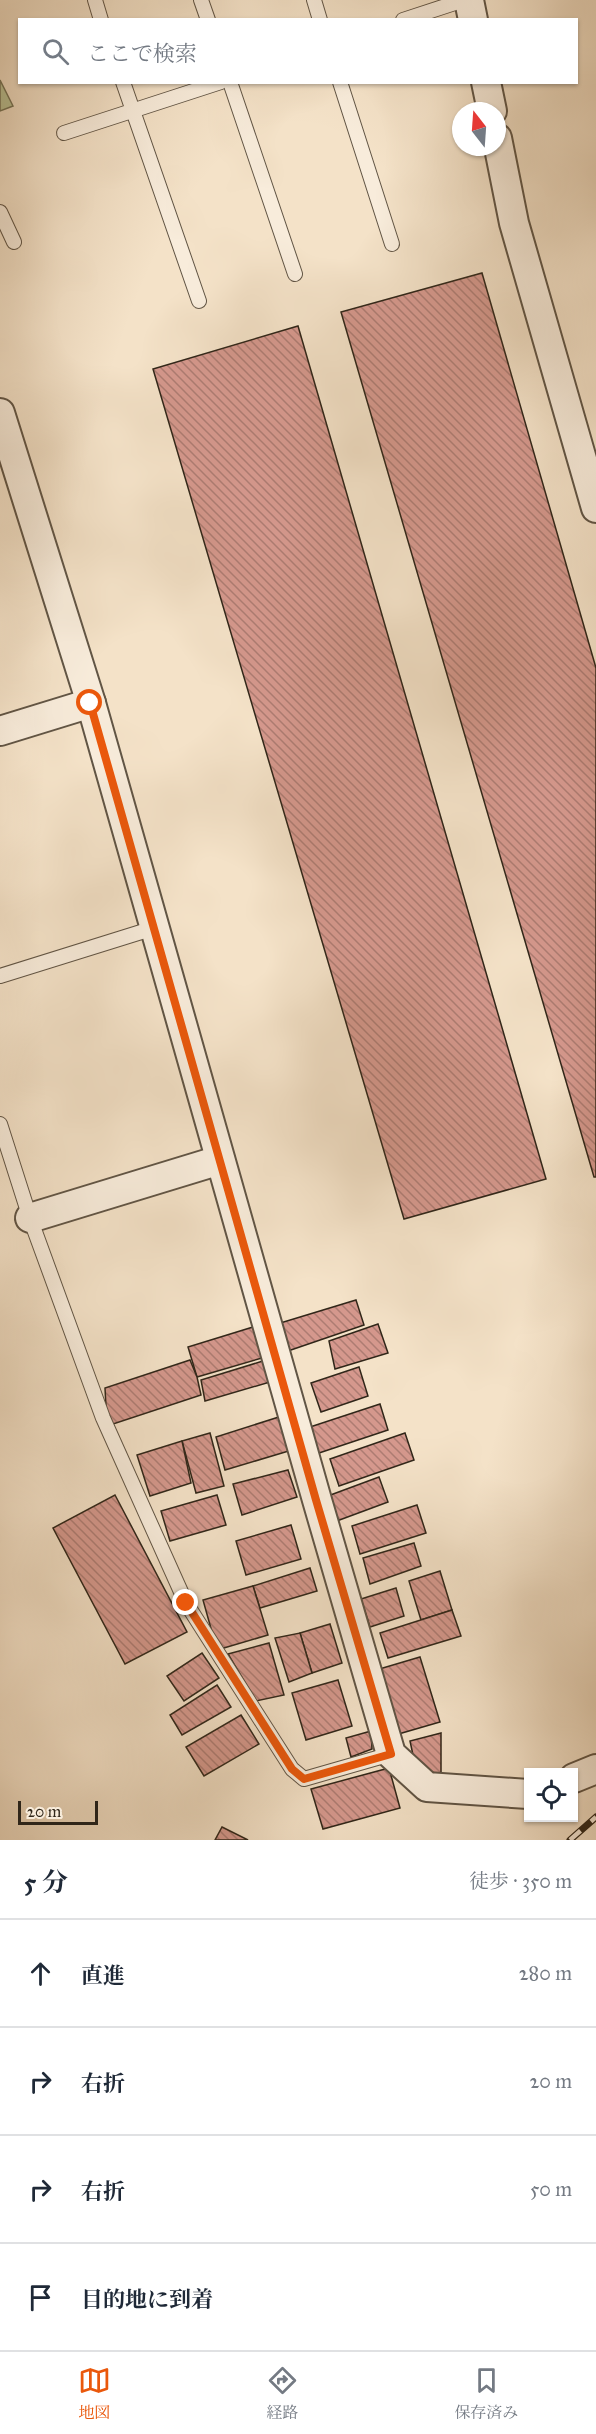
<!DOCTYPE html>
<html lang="ja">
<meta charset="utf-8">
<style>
body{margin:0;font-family:"IM FELL Great Primer","Noto Serif JP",serif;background:#f6f6f7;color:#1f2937}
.controls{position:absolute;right:18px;bottom:18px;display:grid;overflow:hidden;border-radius:0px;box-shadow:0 2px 4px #0004}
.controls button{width:54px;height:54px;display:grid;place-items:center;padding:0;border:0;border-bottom:2px solid #e0e1e3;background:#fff;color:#1f2937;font:30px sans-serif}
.compass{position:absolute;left:452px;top:102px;width:54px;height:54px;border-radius:50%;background:#fff;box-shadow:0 2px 4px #0004;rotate:343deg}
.scale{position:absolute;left:18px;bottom:15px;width:80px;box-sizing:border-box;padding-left:6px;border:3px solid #302619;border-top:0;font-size:16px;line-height:21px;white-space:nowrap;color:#302619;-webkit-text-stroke:4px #f8ecdb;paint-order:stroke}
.stop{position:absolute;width:18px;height:18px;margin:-14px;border:4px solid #ea580c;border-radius:50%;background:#fff}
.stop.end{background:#ea580c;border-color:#fff;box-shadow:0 2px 6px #0008}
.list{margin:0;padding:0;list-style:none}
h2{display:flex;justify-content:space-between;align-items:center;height:78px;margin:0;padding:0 24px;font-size:26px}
h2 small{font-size:20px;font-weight:400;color:#747a83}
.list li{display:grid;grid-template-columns:39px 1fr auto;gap:18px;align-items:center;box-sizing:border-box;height:108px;padding:0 24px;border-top:2px solid #e0e1e3}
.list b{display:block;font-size:22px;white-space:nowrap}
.list em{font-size:20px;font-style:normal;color:#747a83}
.icon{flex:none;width:33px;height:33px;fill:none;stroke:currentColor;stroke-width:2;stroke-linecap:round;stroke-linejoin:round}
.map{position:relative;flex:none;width:596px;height:1840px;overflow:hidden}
.search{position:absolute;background:#fff;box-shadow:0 2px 4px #0004;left:18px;right:18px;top:18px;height:66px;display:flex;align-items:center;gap:15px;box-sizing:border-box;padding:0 21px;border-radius:0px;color:#747a83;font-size:22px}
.sheet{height:510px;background:#fff}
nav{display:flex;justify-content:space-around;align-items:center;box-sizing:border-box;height:84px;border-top:2px solid #e0e1e3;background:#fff;font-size:16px;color:#747a83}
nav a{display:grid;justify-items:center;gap:3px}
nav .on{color:#ea580c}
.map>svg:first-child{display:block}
.green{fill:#bac397;stroke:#757458;stroke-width:1.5}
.building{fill:url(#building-back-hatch);stroke:#302619;stroke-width:1.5}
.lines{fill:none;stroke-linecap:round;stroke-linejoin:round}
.lane-casing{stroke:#615545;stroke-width:16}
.street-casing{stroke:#615545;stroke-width:32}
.lane{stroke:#f8ecdb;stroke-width:14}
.street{stroke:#f8ecdb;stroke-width:28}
.rail-casing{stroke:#302619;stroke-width:7}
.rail{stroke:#f8ecdb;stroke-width:4.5;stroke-dasharray:14;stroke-linecap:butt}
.route{stroke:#ea580c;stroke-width:8}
</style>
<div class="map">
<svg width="596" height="1840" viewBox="0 0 596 1840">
<defs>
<pattern id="building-back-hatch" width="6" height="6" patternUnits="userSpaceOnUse" patternTransform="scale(1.5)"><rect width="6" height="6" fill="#d5988d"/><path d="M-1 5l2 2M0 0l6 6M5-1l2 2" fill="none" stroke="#ad7c72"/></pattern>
</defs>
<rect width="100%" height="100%" fill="#f4e2c8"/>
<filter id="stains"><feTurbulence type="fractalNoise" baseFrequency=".00333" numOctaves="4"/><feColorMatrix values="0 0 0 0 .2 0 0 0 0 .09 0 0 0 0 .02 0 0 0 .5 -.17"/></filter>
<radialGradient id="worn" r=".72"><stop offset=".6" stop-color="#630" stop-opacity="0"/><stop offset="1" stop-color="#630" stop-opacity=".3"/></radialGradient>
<path class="green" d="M0,80L13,106L0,111Z"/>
<g class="building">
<path d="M482,273L596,668V1177H594L341,312Z"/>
<path d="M298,326L546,1179L404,1219L153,369Z"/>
<path d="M356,1300L364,1325L285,1352L277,1324Z"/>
<path d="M378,1324L388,1353L335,1369L329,1341Z"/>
<path d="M253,1327L262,1358L197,1377L188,1347Z"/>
<path d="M190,1360L197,1377L201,1395L107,1426L105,1388Z"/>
<path d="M263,1361L270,1382L205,1401L201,1380Z"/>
<path d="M359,1367L368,1396L321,1412L311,1383Z"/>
<path d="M380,1404L388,1430L316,1454L307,1428Z"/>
<path d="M282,1416L292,1450L225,1470L216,1437Z"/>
<path d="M210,1433L224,1486L196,1493L182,1441Z"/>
<path d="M405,1433L414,1460L339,1486L330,1459Z"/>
<path d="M182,1441L191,1483L150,1496L137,1455Z"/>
<path d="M288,1470L297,1497L242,1515L233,1484Z"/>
<path d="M379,1477L388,1502L326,1525L317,1500Z"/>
<path d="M115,1495L187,1632L125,1664L53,1528Z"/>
<path d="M217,1495L226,1525L170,1541L161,1511Z"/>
<path d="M417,1505L426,1533L360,1554L352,1526Z"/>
<path d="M291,1525L301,1559L246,1575L236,1541Z"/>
<path d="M414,1543L421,1566L370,1584L363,1558Z"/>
<path d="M310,1568L317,1591L260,1608L253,1586Z"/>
<path d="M440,1571L452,1610L421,1620L409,1581Z"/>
<path d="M253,1586L268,1635L217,1650L203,1600Z"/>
<path d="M396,1588L404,1616L370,1627L361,1599Z"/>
<path d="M452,1610L461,1636L388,1658L380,1633Z"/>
<path d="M330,1624L342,1663L312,1673L300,1633Z"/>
<path d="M300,1633L312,1673L289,1682L275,1638Z"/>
<path d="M269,1643L284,1695L256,1701L228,1654Z"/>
<path d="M202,1653L219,1678L184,1701L167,1676Z"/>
<path d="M420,1657L440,1722L395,1735L376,1670Z"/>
<path d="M338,1680L352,1726L306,1740L292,1693Z"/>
<path d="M217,1685L231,1707L182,1735L170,1715Z"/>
<path d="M241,1715L259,1744L204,1776L186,1747Z"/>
<path d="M371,1731L372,1749L351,1757L346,1738Z"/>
<path d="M441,1733V1774L416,1769L410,1741Z"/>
<path d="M389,1768L400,1808L323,1829L311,1789Z"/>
<path d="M222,1827L248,1840H215Z"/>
</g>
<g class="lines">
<defs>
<g id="lane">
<path d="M95,0L101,20"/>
<path d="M201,0L208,20"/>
<path d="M314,0L320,20"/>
<path d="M403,20L464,0"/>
<path d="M123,82L199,301"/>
<path d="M230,82L295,274"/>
<path d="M340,82L392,244"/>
<path d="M64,133L221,82"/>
<path d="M0,212L14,242"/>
<path d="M0,976L154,928"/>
<path d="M0,1124L30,1218L103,1418L186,1603L292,1769L304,1779L391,1754"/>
</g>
<g id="street">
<path d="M469,0L473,20"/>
<path d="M486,82L492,111"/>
<path d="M497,138L514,223L596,508"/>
<path d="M0,413L91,703L317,1500L391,1754L427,1787L528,1794"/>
<path d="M0,731L91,703"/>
<path d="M30,1218L220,1160"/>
<path d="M574,1778L596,1769"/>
</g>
</defs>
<use href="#lane" class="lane-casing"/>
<use href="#street" class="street-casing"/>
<use href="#lane" class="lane"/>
<use href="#street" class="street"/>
<defs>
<path id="rail" d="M570,1840L596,1817"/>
</defs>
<use href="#rail" class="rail-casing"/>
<use href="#rail" class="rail"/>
</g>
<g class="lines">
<path class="route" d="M90,703L316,1500L391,1754L304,1779L292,1769L186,1603"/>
</g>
<rect width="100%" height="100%" filter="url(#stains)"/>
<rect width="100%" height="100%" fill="url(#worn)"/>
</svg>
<div class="controls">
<button><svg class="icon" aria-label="locate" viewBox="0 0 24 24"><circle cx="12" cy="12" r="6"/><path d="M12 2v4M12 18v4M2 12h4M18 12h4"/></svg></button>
</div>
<svg class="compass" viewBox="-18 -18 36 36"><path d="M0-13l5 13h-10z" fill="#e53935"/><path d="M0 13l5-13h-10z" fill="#747a83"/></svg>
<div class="scale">20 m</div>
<div class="stop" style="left:90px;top:703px"></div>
<div class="stop end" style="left:186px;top:1603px"></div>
<div class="search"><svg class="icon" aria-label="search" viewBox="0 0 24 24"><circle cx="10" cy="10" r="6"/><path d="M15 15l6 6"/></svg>ここで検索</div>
</div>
<section class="sheet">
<h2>5 分<small>徒歩 · 350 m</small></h2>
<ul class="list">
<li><svg class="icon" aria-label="ahead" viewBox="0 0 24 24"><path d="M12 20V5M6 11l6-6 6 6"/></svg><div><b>直進</b></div><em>280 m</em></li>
<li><svg class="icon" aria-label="right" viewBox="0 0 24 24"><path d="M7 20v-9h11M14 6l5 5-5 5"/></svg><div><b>右折</b></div><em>20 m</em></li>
<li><svg class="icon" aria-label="right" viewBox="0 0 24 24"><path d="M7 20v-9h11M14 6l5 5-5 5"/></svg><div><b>右折</b></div><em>50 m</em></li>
<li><svg class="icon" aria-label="arrive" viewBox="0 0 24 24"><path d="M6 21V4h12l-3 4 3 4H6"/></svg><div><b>目的地に到着</b></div></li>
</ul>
</section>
<nav>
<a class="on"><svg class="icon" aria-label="map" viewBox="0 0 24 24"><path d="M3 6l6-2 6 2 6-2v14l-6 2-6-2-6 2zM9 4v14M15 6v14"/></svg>地図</a>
<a><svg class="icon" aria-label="directions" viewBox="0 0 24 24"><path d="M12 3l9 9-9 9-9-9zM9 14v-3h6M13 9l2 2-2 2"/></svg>経路</a>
<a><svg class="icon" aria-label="saved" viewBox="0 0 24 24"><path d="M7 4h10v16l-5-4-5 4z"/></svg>保存済み</a>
</nav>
